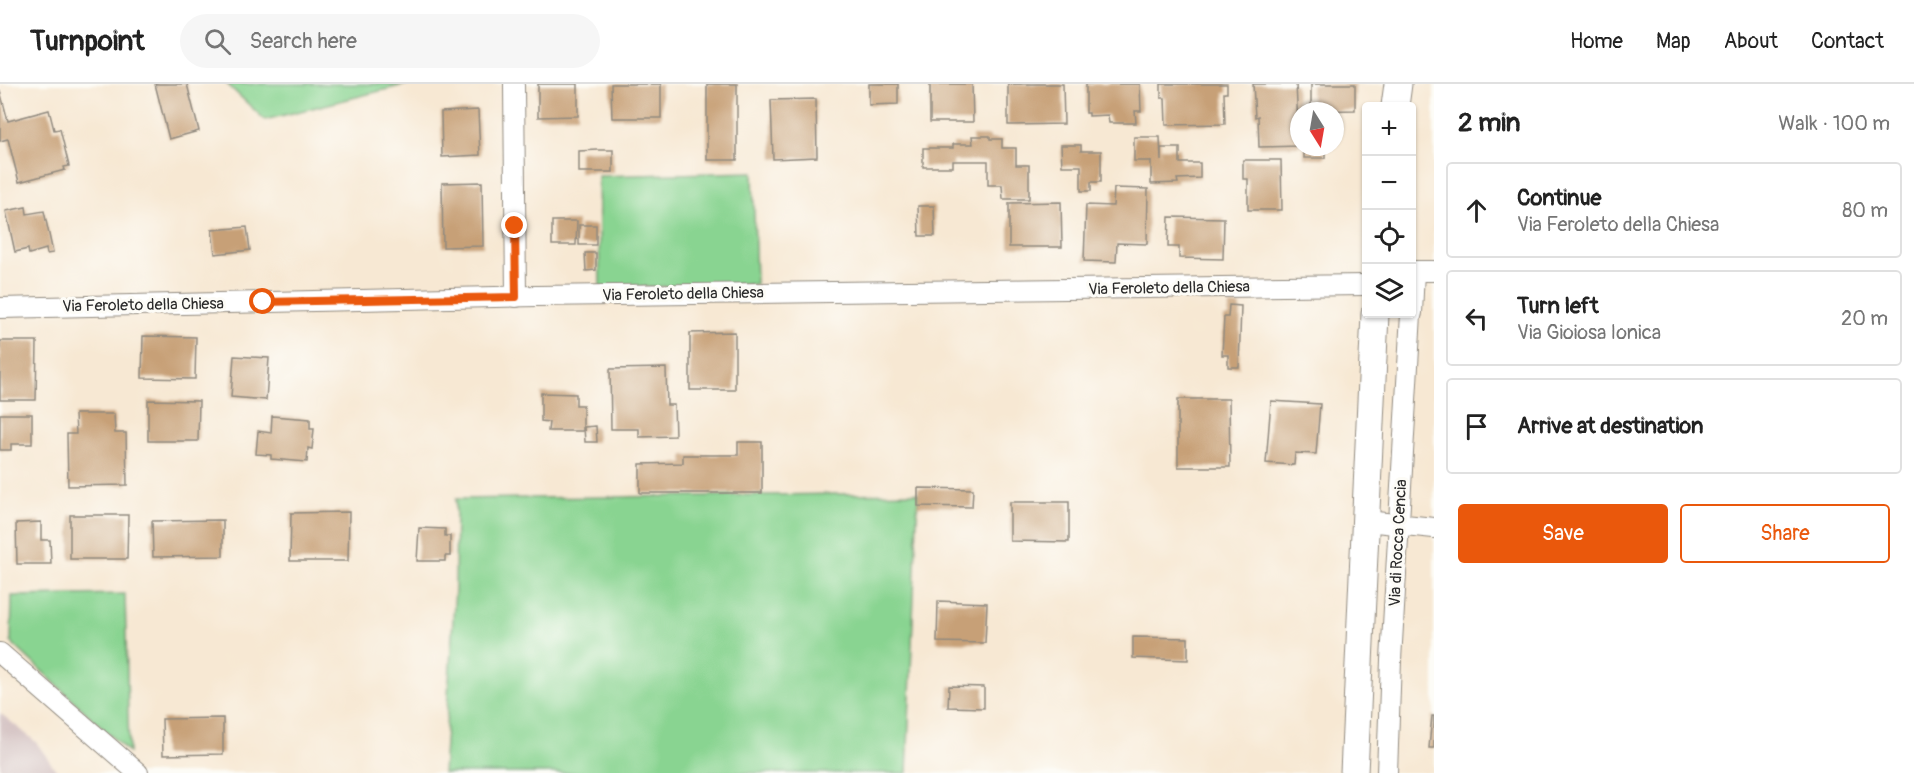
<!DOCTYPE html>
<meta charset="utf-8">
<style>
body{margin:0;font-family:Pangolin,sans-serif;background:#f6f6f6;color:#222}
.controls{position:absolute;right:18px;top:18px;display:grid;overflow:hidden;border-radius:6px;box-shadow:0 2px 4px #0004}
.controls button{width:54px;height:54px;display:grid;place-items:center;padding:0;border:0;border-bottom:2px solid #e0e0e0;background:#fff;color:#222;font:30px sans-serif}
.compass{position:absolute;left:1290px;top:18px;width:54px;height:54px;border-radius:50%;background:#fff;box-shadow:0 2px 4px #0004;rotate:169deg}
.stop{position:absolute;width:18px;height:18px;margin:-14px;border:4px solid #ea580c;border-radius:50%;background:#fff}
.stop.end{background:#ea580c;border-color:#fff;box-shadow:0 2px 6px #0008}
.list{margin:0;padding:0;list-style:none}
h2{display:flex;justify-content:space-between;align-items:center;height:78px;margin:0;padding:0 24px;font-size:26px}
h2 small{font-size:20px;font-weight:400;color:#767676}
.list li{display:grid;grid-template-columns:39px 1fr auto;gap:18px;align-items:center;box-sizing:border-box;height:96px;margin:0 12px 12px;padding:0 12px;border:2px solid #e0e0e0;border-radius:6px}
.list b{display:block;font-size:22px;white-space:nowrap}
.list p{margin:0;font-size:20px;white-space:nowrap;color:#767676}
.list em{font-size:20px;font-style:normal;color:#767676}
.actions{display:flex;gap:12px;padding:18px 24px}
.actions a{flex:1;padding:14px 0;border:2px solid #ea580c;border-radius:6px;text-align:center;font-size:21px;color:#ea580c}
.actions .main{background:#ea580c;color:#fff}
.icon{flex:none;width:33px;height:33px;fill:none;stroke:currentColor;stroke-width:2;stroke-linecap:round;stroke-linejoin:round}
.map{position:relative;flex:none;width:1434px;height:689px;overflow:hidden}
header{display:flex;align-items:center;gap:36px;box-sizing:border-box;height:84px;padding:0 30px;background:#fff;border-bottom:2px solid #e0e0e0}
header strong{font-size:28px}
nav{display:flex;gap:33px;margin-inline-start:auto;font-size:21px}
.search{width:420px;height:54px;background:#f6f6f6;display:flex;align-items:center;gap:15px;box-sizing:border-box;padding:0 21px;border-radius:33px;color:#767676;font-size:22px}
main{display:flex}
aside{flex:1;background:#fff}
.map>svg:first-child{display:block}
.industrial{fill:#d2bfc0}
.green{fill:#89d491;stroke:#5a805e;stroke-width:1.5}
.building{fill:#c7a077}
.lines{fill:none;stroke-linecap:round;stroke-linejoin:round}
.street-casing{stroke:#918a7f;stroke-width:22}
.secondary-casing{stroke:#918a7f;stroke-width:29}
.street{stroke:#fff;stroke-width:20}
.secondary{stroke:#fff;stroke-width:27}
.route{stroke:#ea580c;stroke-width:8}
.labels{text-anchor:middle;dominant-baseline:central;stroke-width:6;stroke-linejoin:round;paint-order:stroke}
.street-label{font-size:16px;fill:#2b2b2b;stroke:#fdfcf7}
</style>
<header>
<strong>Turnpoint</strong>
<div class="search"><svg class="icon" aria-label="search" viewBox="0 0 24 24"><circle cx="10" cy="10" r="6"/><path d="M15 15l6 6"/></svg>Search here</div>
<nav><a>Home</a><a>Map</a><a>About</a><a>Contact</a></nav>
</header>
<main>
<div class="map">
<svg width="1434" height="689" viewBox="0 0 1434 689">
<rect width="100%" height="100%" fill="#fdfcf7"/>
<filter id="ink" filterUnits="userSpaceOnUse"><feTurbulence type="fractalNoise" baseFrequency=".0167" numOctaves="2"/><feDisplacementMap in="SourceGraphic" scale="12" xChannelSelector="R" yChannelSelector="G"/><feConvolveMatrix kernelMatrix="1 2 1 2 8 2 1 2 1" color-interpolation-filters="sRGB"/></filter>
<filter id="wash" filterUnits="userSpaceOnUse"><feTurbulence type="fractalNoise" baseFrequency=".008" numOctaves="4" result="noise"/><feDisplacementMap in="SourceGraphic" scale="24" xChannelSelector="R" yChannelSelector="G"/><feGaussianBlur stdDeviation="1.35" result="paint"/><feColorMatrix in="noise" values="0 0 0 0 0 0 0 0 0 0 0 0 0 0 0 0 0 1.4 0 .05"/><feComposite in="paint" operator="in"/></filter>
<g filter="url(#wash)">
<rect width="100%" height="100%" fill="#f7e8d3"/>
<path class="industrial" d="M0,629L36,658L58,689H0Z"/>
<g class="green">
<path d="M227,0H408L265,36Z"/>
<path d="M753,88L756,200L600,204L598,92Z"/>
<path d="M918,409L907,689H443L455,505L456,415Z"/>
<path d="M125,510L129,669L11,558L12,512Z"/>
</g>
<g id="blocks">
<g class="building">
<path d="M155,0H187L199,47L169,55Z"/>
<path d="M538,0H578V32L538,33Z"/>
<path d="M611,0H661V34H612Z"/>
<rect x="707" y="0" width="30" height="76"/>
<path d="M869,0H898V20L869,21Z"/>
<path d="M930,0H972L973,38H930Z"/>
<path d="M1008,0H1063L1064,40L1008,41Z"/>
<path d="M1086,0H1140L1141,27H1135L1136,39H1109L1108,31L1089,32V29H1086Z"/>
<path d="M1161,0H1227V9H1224L1225,40L1166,41L1165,14H1161Z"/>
<path d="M1253,0H1296L1299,62L1259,63L1258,32L1255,33Z"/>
<path d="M1311,0H1355V26L1311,27Z"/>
<path d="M0,7L8,37L49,26L54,46L60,45L69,82L64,83L65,86L19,98L8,55L0,57Z"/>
<path d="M816,15L817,73L773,75L771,16Z"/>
<path d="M478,26L480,71L442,73L441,28Z"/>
<path d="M972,52H990V55H1002V64H1016V81H1029V115H1003L1002,101H988V77H953V83H923V64H953V60H973Z"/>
<path d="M1134,53H1160L1161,77V64H1180V79H1200V94L1177,95L1178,99L1151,100V77H1134Z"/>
<path d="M1061,61H1081V67H1101V98H1091V107H1081V82H1062Z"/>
<rect x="1304" y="63" width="21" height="11"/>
<path d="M598,66H613V88H579V67Z"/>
<path d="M1243,76H1281L1282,126H1248V95H1243Z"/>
<path d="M482,98L483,162L443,163L442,99Z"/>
<path d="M1114,104L1148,105L1147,160L1117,159L1116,178L1084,177L1086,121L1113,122Z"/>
<path d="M1061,118L1062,163H1009V119Z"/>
<path d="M918,122H934L935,152H919Z"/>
<path d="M26,123L27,130L44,127L53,169L47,170L46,165L29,170L28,165L15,168L6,127Z"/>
<path d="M1169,133L1224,134L1223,175L1179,174V163H1168Z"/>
<path d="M552,137H577L576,161H552Z"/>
<rect x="579" y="141" width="17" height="20"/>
<path d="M247,143L250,166L215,170L212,146Z"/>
<path d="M585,169H596V186L586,187Z"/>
<path d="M1229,221L1241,222L1239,283H1228V271H1222L1224,233H1228Z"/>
<path d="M735,248V306H690V249Z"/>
<path d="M143,252L196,253L195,295L142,294Z"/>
<path d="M0,257H37L36,316H0Z"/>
<path d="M234,272L269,274L266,316L231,313Z"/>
<path d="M666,284L667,321H674L675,352L639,353V345H611L610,285Z"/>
<path d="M541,309L576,310V321H583V347H548L549,338L541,337Z"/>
<path d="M1178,315H1229L1230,383H1178Z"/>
<path d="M148,316L199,317L198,357H148Z"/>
<path d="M1271,317L1320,320L1316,370L1295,369L1294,381L1266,379Z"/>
<path d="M0,330H32V360H11V366H0Z"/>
<path d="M75,330H114L115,349H126L127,401L68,402L67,350H76Z"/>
<path d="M272,332L310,335V345H314L312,365L308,364L307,378L271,375V371L256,370L258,347L271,349Z"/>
<path d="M596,342L597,358H585L584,343Z"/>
<path d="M738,358H762V409H640V380L683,379V371H738Z"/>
<path d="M918,404L973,405L972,423L918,422Z"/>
<path d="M1010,418H1069V458L1010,457Z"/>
<path d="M349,428L348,477H290L291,429Z"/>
<path d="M70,431H128L127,475H70Z"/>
<path d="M223,436V472L153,473L152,437Z"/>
<path d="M41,438V456H50L51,480H17L16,439Z"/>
<path d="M419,444L445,445V452H450V472H445V477H417Z"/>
<path d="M938,517L987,519L985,559L937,558Z"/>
<path d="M1133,553L1188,554V576L1133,574Z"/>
<path d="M949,602L984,603V624L948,623Z"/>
<path d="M1432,632H1434V664H1429Z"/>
<path d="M223,634V670L163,671L162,635Z"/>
</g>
</g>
</g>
<g filter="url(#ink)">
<use href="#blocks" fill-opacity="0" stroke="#918a7f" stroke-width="1.5"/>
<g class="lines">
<defs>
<g id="street">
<path d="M514,0L516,213"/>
<path d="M1412,187H1434"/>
<path d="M0,224L537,212L1366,201"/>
<path d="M1412,229L1414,187"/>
<path d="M1366,437L1434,444"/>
<path d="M0,569L138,689"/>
<path d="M1387,689L1391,576L1411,230"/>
</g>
<g id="secondary">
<path d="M1395,22L1398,0"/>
<path d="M1354,689L1375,230"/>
</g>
</defs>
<use href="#street" class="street-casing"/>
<use href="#secondary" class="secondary-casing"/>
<use href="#street" class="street"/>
<use href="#secondary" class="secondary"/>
</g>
</g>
<g class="lines" filter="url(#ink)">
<path class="route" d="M263,218L516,213L515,142"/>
</g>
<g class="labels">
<g class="street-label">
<text transform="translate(1169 204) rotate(-1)">Via Feroleto della Chiesa</text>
<text transform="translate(683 210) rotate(-1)">Via Feroleto della Chiesa</text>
<text transform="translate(143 221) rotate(-1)">Via Feroleto della Chiesa</text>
<text transform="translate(1398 459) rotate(-87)">Via di Rocca Cencia</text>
</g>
</g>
</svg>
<div class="controls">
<button>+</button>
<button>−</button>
<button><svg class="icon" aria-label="locate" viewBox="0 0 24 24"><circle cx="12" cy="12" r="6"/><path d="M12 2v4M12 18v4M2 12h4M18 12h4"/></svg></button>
<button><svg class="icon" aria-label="layers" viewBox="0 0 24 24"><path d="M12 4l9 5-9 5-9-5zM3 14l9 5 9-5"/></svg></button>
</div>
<svg class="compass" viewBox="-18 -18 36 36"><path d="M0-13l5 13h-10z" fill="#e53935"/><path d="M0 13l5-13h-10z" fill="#767676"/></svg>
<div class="stop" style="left:263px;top:218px"></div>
<div class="stop end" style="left:515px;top:142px"></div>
</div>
<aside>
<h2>2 min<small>Walk · 100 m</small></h2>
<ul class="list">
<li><svg class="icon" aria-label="ahead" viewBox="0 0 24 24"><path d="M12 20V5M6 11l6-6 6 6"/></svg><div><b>Continue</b><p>Via Feroleto della Chiesa</p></div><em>80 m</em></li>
<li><svg class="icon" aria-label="left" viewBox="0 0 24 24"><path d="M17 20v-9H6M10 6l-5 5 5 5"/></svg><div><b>Turn left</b><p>Via Gioiosa Ionica</p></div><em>20 m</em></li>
<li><svg class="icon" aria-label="arrive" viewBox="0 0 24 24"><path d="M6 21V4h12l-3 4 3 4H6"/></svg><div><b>Arrive at destination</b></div></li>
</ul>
<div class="actions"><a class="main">Save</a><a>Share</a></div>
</aside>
</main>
